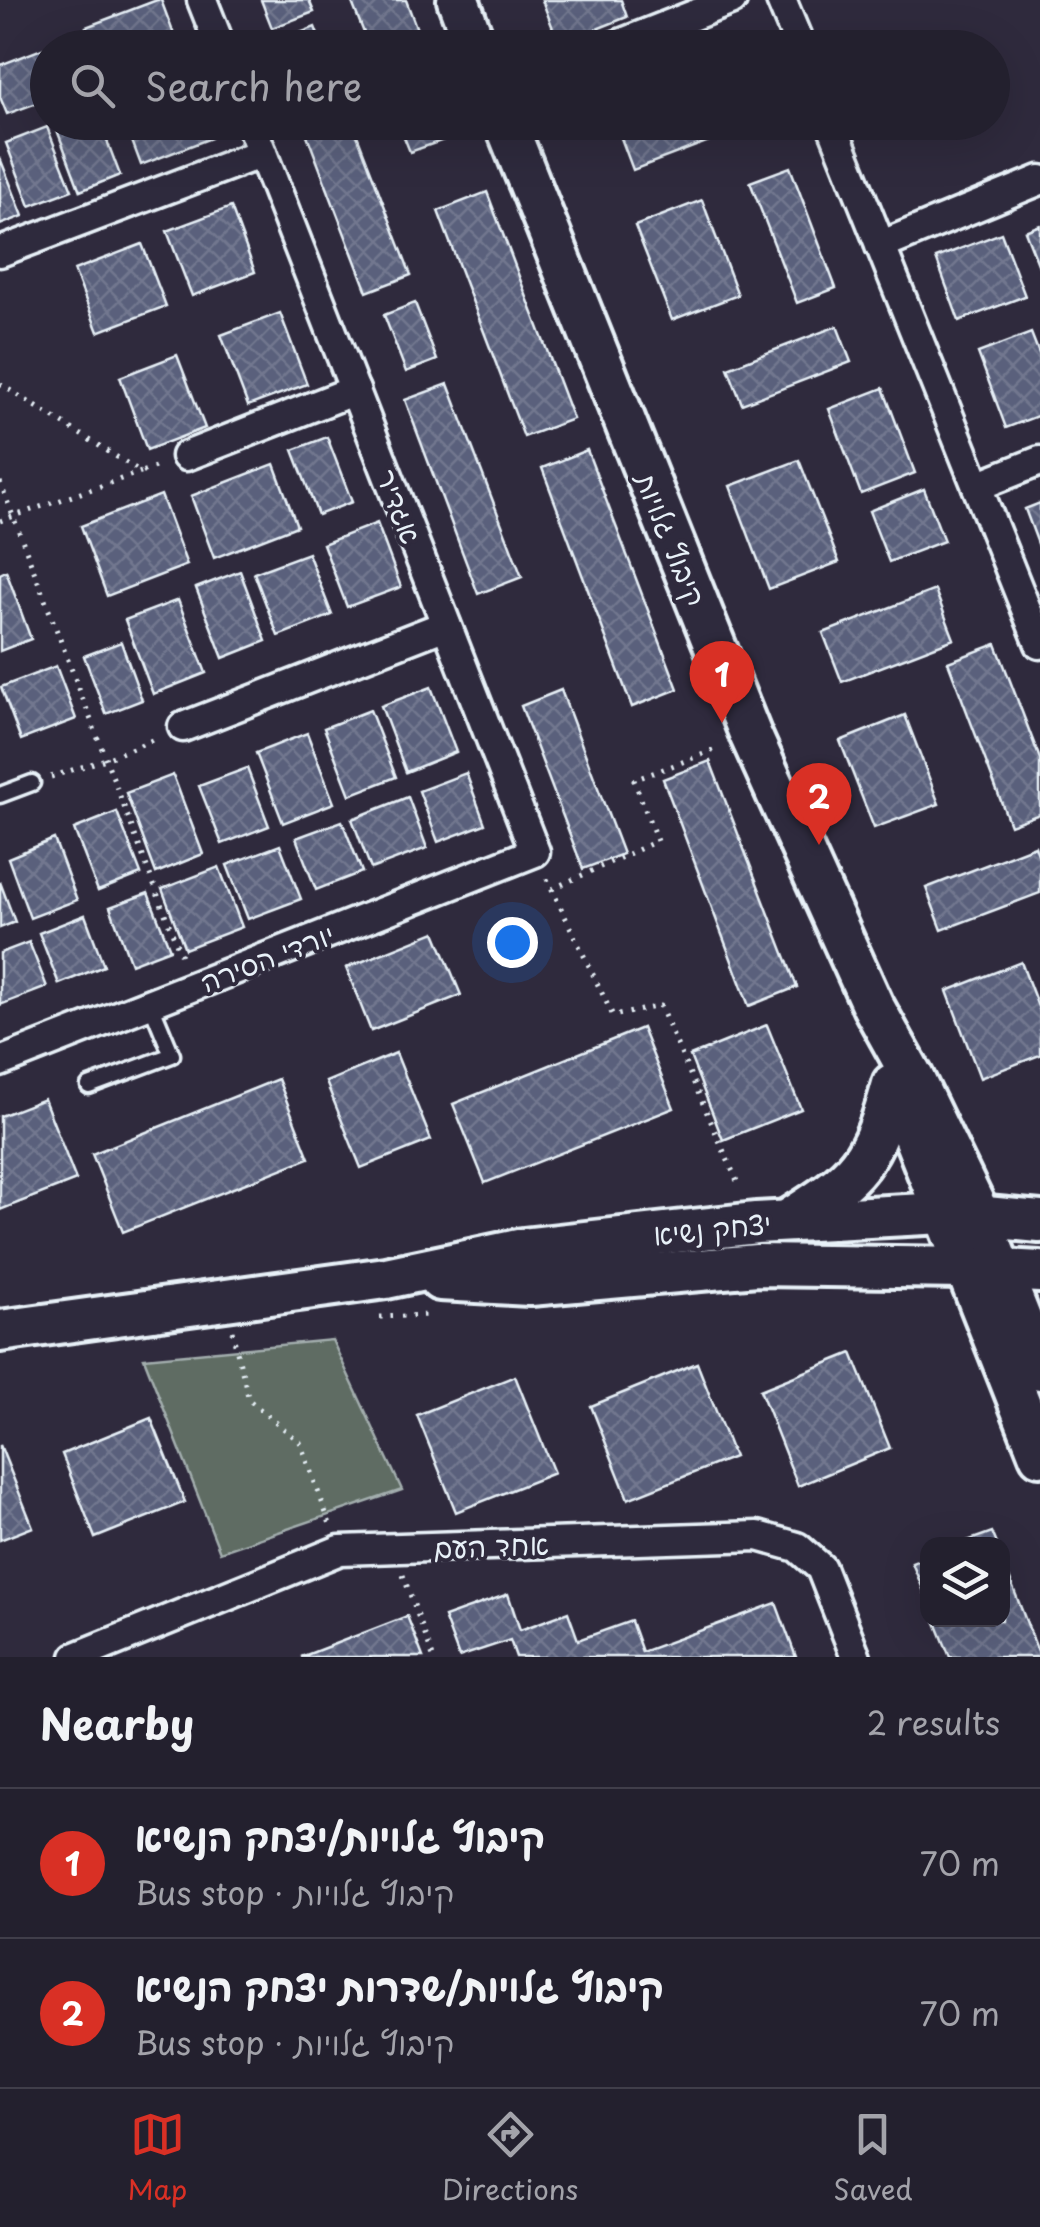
<!DOCTYPE html>
<meta charset="utf-8">
<style>
body{margin:0;font-family:"Playpen Sans","Playpen Sans Hebrew",sans-serif;background:#2b2836;color:#f1f3f6}
.controls{position:absolute;right:30px;bottom:30px;display:grid;overflow:hidden;border-radius:20px;box-shadow:0 10px 40px #0002}
.controls button{width:90px;height:90px;display:grid;place-items:center;padding:0;border:0;border-bottom:2px solid #403e4a;background:#23202e;color:#f1f3f6;font:50px sans-serif}
.you{position:absolute;left:512px;top:942px;width:35px;height:35px;margin:-25px;border:8px solid #fff;border-radius:50%;background:#1a73e8;box-shadow:0 0 0 15px #1a73e833}
.badge{display:grid;place-items:center;width:65px;height:65px;border-radius:50%;background:#d93025;color:#fff;font-size:32px;font-weight:700}
.pin{position:absolute;translate:-50% -82px;filter:drop-shadow(0 2px 5px #0008)}
.pin::after{content:'';position:absolute;top:52px;width:35px;height:30px;background:inherit;clip-path:polygon(0 0,100% 0,50% 100%)}
.list{margin:0;padding:0;list-style:none}
h2{display:flex;justify-content:space-between;align-items:center;height:130px;margin:0;padding:0 40px;font-size:42px}
h2 small{font-size:32px;font-weight:400;color:#a3a3aa}
.list li{display:grid;grid-template-columns:65px 1fr auto;gap:30px;align-items:center;box-sizing:border-box;height:150px;padding:0 40px;border-top:2px solid #403e4a}
.list b{display:block;font-size:38px;white-space:nowrap}
.list p{margin:0;font-size:32px;white-space:nowrap;color:#a3a3aa}
.list em{font-size:32px;font-style:normal;color:#a3a3aa}
.icon{flex:none;width:55px;height:55px;fill:none;stroke:currentColor;stroke-width:2;stroke-linecap:round;stroke-linejoin:round}
.map{position:relative;flex:none;width:1040px;height:1657px;overflow:hidden}
.search{position:absolute;background:#23202e;box-shadow:0 10px 40px #0002;left:30px;right:30px;top:30px;height:110px;display:flex;align-items:center;gap:25px;box-sizing:border-box;padding:0 35px;border-radius:55px;color:#a3a3aa;font-size:38px}
.sheet{height:430px;background:#23202e}
nav{display:flex;justify-content:space-around;align-items:center;box-sizing:border-box;height:140px;border-top:2px solid #403e4a;background:#23202e;font-size:28px;color:#a3a3aa}
nav a{display:grid;justify-items:center;gap:5px}
nav .on{color:#d93025}
.map>svg:first-child{display:block}
.green{fill:#5e6c63;stroke:#a3aeae;stroke-width:2.5}
.building{fill:url(#building-cross-hatch);stroke:#e8f1f8;stroke-width:2.5}
.lines{fill:none;stroke-linecap:round;stroke-linejoin:round}
.lane-casing{stroke:#e8f1f8;stroke-width:21}
.street-casing{stroke:#e8f1f8;stroke-width:35}
.secondary-casing{stroke:#e8f1f8;stroke-width:48}
.path{stroke:#e8f1f8;stroke-width:5;stroke-dasharray:2.5 8;stroke-linecap:butt}
.lane{stroke:#2f2a3d;stroke-width:14}
.street{stroke:#2f2a3d;stroke-width:28}
.secondary{stroke:#2f2a3d;stroke-width:40}
.labels{text-anchor:middle;dominant-baseline:central;stroke-width:8;stroke-linejoin:round;paint-order:stroke}
.street-label{font-size:28px;fill:#e8f1f8;stroke:#2f2a3d}
</style>
<div class="map">
<svg width="1040" height="1657" viewBox="0 0 1040 1657">
<defs>
<pattern id="building-cross-hatch" width="8" height="8" patternUnits="userSpaceOnUse" patternTransform="scale(2.5)"><rect width="8" height="8" fill="#5a607c"/><path d="M0 0l8 8M0 8l8-8" fill="none" stroke="#72778f"/></pattern>
</defs>
<rect width="100%" height="100%" fill="#2f2a3d"/>
<filter id="ink" filterUnits="userSpaceOnUse"><feTurbulence type="fractalNoise" baseFrequency=".01" numOctaves="2"/><feDisplacementMap in="SourceGraphic" scale="20" xChannelSelector="R" yChannelSelector="G"/><feConvolveMatrix kernelMatrix="1 2 1 2 8 2 1 2 1" color-interpolation-filters="sRGB"/></filter>
<g filter="url(#ink)">
<path class="green" d="M332,1340L402,1490L220,1552L144,1358Z"/>
<g class="building">
<path d="M157,0H161L179,48H94L86,27Z"/>
<path d="M261,0H309L314,12L272,28Z"/>
<path d="M351,0H406L424,48H370Z"/>
<path d="M542,0H621L627,17L559,44Z"/>
<path d="M315,27L323,48H272L271,44Z"/>
<path d="M68,39L72,48H48V99L7,114L0,97V65Z"/>
<path d="M76,122H100L120,175L80,191L57,130Z"/>
<path d="M125,122H205L211,138L141,165Z"/>
<path d="M339,122H352L411,275L367,292L307,135Z"/>
<path d="M398,122H453L458,135L410,152Z"/>
<path d="M615,122H744L746,127L633,170Z"/>
<path d="M47,127L72,190L30,206L6,143Z"/>
<path d="M0,158L23,216L0,225Z"/>
<path d="M790,167L836,288L797,303L750,182Z"/>
<path d="M487,192L573,419L524,437L438,211Z"/>
<path d="M702,200L738,295L672,320L635,226Z"/>
<path d="M231,207L255,272L192,296L167,231Z"/>
<path d="M1040,225V269L1025,231Z"/>
<path d="M1001,233L1025,296L959,321L936,258Z"/>
<path d="M142,244L166,306L98,332L74,270Z"/>
<path d="M415,303L437,360L406,372L384,315Z"/>
<path d="M280,313L307,384L248,406L221,335Z"/>
<path d="M837,326L851,362L742,404L728,368Z"/>
<path d="M1031,333L1040,356V415L1006,428L978,353Z"/>
<path d="M177,355L205,428L147,450L120,377Z"/>
<path d="M448,384L522,577L478,594L405,400Z"/>
<path d="M883,388L915,473L861,494L829,409Z"/>
<path d="M327,437L352,502L318,515L293,450Z"/>
<path d="M587,450L678,689L632,707L542,468Z"/>
<path d="M799,460L839,562L769,589L730,486Z"/>
<path d="M274,464L297,526L214,558L191,496Z"/>
<path d="M924,489L944,541L889,562L869,511Z"/>
<path d="M161,495L187,565L107,596L81,526Z"/>
<path d="M1040,503V549L1025,509Z"/>
<path d="M377,523L401,587L347,607L323,544Z"/>
<path d="M308,553L332,615L278,636L254,573Z"/>
<path d="M6,571L31,639L0,651V574Z"/>
<path d="M240,571L266,641L223,658L196,588Z"/>
<path d="M935,590L954,639L842,682L823,633Z"/>
<path d="M178,600L206,673L153,694L125,620Z"/>
<path d="M121,642L142,700L106,714L84,656Z"/>
<path d="M996,644L1040,759V814L1010,825L948,662Z"/>
<path d="M56,666L76,719L21,740L1,687Z"/>
<path d="M431,687L456,752L406,772L381,706Z"/>
<path d="M561,690L623,854L583,869L521,706Z"/>
<path d="M370,710L396,777L350,795L324,728Z"/>
<path d="M905,715L939,804L874,828L840,741Z"/>
<path d="M307,733L334,803L283,823L256,753Z"/>
<path d="M710,761L797,987L749,1006L663,779Z"/>
<path d="M247,768L269,826L222,844L199,786Z"/>
<path d="M466,773L485,824L438,842L419,791Z"/>
<path d="M173,775L203,854L156,873L126,793Z"/>
<path d="M408,797L427,848L371,869L352,819Z"/>
<path d="M117,812L141,874L98,891L74,829Z"/>
<path d="M342,821L362,872L316,890L296,838Z"/>
<path d="M54,839L77,900L30,918L8,858Z"/>
<path d="M280,845L301,899L248,919L227,865Z"/>
<path d="M1035,846L1040,860V893L942,930L926,888Z"/>
<path d="M219,867L242,927L185,949L162,889Z"/>
<path d="M0,882L15,922L0,928Z"/>
<path d="M148,893L170,949L131,964L110,907Z"/>
<path d="M85,915L104,966L59,984L39,933Z"/>
<path d="M435,932L461,995L371,1031L346,968Z"/>
<path d="M29,942L47,987L0,1005V953Z"/>
<path d="M1021,962L1040,1012V1055L980,1078L947,991Z"/>
<path d="M767,1025L801,1109L723,1140L690,1056Z"/>
<path d="M642,1028L674,1108L485,1183L453,1104Z"/>
<path d="M396,1053L431,1140L361,1168L326,1082Z"/>
<path d="M278,1079L309,1158L123,1232L92,1154Z"/>
<path d="M44,1099L76,1180L0,1210V1116Z"/>
<path d="M852,1353L890,1448L798,1486L760,1390Z"/>
<path d="M697,1363L734,1457L628,1499L591,1406Z"/>
<path d="M515,1376L554,1473L456,1512L417,1415Z"/>
<path d="M151,1418L185,1502L95,1538L62,1454Z"/>
<path d="M0,1445L33,1527L0,1540Z"/>
<path d="M992,1532L997,1544H959Z"/>
<path d="M928,1557V1601L912,1563Z"/>
<path d="M1002,1559L1040,1657H950L935,1620H1002Z"/>
<path d="M508,1594L520,1630L568,1612L578,1640L631,1621L642,1652L776,1603L796,1657H516L510,1640L459,1657L444,1617Z"/>
<path d="M407,1616L423,1657H301Z"/>
</g>
<g class="lines">
<defs>
<g id="lane">
<path d="M0,795L32,783"/>
<path d="M89,1086L172,1055L150,1002"/>
</g>
<g id="street">
<path d="M202,0L221,48"/>
<path d="M781,0L801,48"/>
<path d="M610,48L732,0"/>
<path d="M831,122L1040,644"/>
<path d="M880,246L1040,180"/>
<path d="M0,252L262,153"/>
<path d="M186,456L355,390"/>
<path d="M977,486L1040,461"/>
<path d="M183,727L446,625"/>
<path d="M0,1062L535,852L250,122"/>
<path d="M76,1657L340,1550L758,1536L797,1547L821,1568L856,1657"/>
</g>
<g id="secondary">
<path d="M458,0L476,48"/>
<path d="M505,122L751,736L873,1006L913,1078L979,1215L1040,1369"/>
<path d="M911,1129L1040,1455"/>
<path d="M792,1218C859,1176 872,1161 893,1084"/>
<path d="M440,1280L530,1285L757,1265L965,1268L1040,1272"/>
<path d="M0,1331L386,1278L523,1249L756,1223L944,1213L1040,1222"/>
</g>
</defs>
<use href="#lane" class="lane-casing"/>
<use href="#street" class="street-casing"/>
<use href="#secondary" class="secondary-casing"/>
<g class="path">
<path d="M0,384L141,472L161,465"/>
<path d="M0,482L183,961"/>
<path d="M0,521L141,472"/>
<path d="M51,777L106,759L157,738"/>
<path d="M547,879L613,1016L660,1006L740,1188"/>
<path d="M552,889L657,841L634,780L720,748"/>
<path d="M380,1317L429,1315"/>
<path d="M232,1331L249,1400L300,1442L330,1524"/>
<path d="M403,1575L433,1657"/>
</g>
<use href="#lane" class="lane"/>
<use href="#street" class="street"/>
<use href="#secondary" class="secondary"/>
</g>
</g>
<g class="labels">
<g class="street-label">
<text transform="translate(400 506) rotate(69)">אגדיר</text>
<text transform="translate(672 539) rotate(68)">קיבוץ גלויות</text>
<text transform="translate(267 957) rotate(-21)">יורדי הסירה</text>
<text transform="translate(712 1228) rotate(-6)">יצחק נשיא</text>
<text transform="translate(491 1545) rotate(-2)">אחד העם</text>
</g>
</g>
</svg>
<div class="controls">
<button><svg class="icon" aria-label="layers" viewBox="0 0 24 24"><path d="M12 4l9 5-9 5-9-5zM3 14l9 5 9-5"/></svg></button>
</div>
<div class="you"></div>
<div class="pin badge" style="left:722px;top:723px">1</div>
<div class="pin badge" style="left:819px;top:845px">2</div>
<div class="search"><svg class="icon" aria-label="search" viewBox="0 0 24 24"><circle cx="10" cy="10" r="6"/><path d="M15 15l6 6"/></svg>Search here</div>
</div>
<section class="sheet">
<h2>Nearby<small>2 results</small></h2>
<ul class="list">
<li><span class="badge">1</span><div><b>קיבוץ גלויות/יצחק הנשיא</b><p>Bus stop · קיבוץ גלויות</p></div><em>70 m</em></li>
<li><span class="badge">2</span><div><b>קיבוץ גלויות/שדרות יצחק הנשיא</b><p>Bus stop · קיבוץ גלויות</p></div><em>70 m</em></li>
</ul>
</section>
<nav>
<a class="on"><svg class="icon" aria-label="map" viewBox="0 0 24 24"><path d="M3 6l6-2 6 2 6-2v14l-6 2-6-2-6 2zM9 4v14M15 6v14"/></svg>Map</a>
<a><svg class="icon" aria-label="directions" viewBox="0 0 24 24"><path d="M12 3l9 9-9 9-9-9zM9 14v-3h6M13 9l2 2-2 2"/></svg>Directions</a>
<a><svg class="icon" aria-label="saved" viewBox="0 0 24 24"><path d="M7 4h10v16l-5-4-5 4z"/></svg>Saved</a>
</nav>
